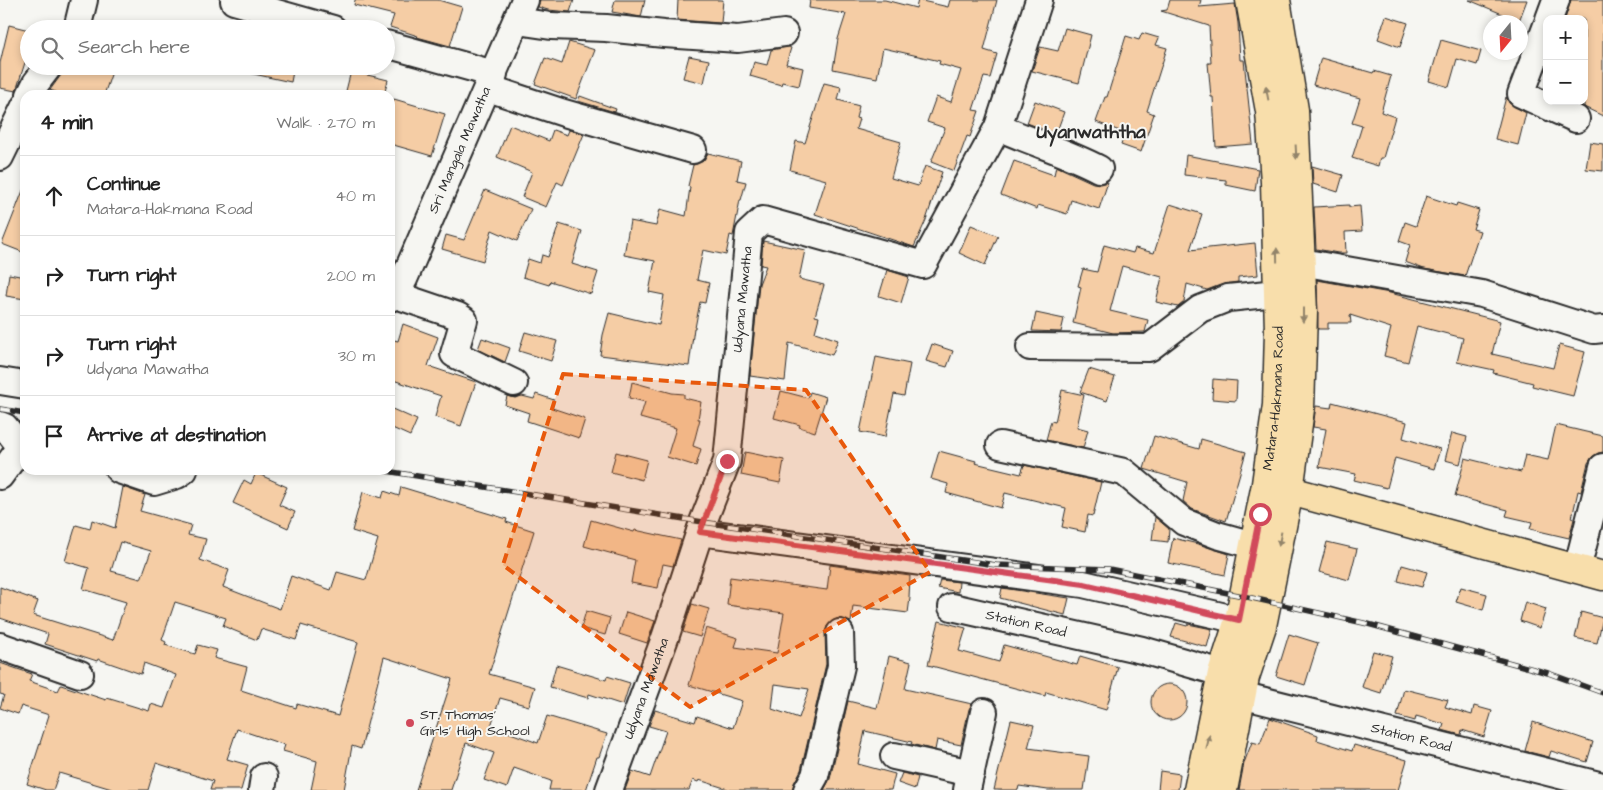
<!DOCTYPE html>
<meta charset="utf-8">
<style>
:root{--surface:#fff;--page:#f2f2f2;--text:#222;--muted:#767676;--line:#e0e0e0}
body{margin:0;font-family:"Architects Daughter",sans-serif;background:var(--page);color:var(--text)}
.controls{position:absolute;right:15px;top:15px;display:grid;overflow:hidden;border-radius:10px;box-shadow:0 2px 8px #0003}
.controls button{width:45px;height:45px;display:grid;place-items:center;padding:0;border:0;border-bottom:1px solid var(--line);background:var(--surface);color:var(--text);font:25px sans-serif}
.compass{position:absolute;left:1483px;top:15px;width:45px;height:45px;border-radius:50%;background:var(--surface);box-shadow:0 2px 8px #0003;rotate:198deg}
.stop{position:absolute;width:15px;height:15px;margin:-11px;border:4px solid #d1495b;border-radius:50%;background:#fff}
.stop.end{background:#d1495b;border-color:#fff;box-shadow:0 1px 5px #0008}
.list{margin:0;padding:0;list-style:none}
h2{display:flex;justify-content:space-between;align-items:center;height:65px;margin:0;padding:0 20px;font-size:21px}
h2 small{font-size:16px;font-weight:400;color:var(--muted)}
.list li{display:grid;grid-template-columns:32px 1fr auto;gap:15px;align-items:center;box-sizing:border-box;height:80px;padding:0 20px;border-top:1px solid var(--line)}
.list b{display:block;font-size:19px;white-space:nowrap}
.list p{margin:0;font-size:16px;white-space:nowrap;color:var(--muted)}
.list em{font-size:16px;font-style:normal;color:var(--muted)}
.icon{flex:none;width:28px;height:28px;fill:none;stroke:currentColor;stroke-width:2;stroke-linecap:round;stroke-linejoin:round}
.map{position:relative;flex:none;width:1603px;height:790px;overflow:hidden}
.search{position:absolute;background:var(--surface);box-shadow:0 2px 8px #0003;left:20px;top:20px;width:375px;height:55px;display:flex;align-items:center;gap:12px;box-sizing:border-box;padding:0 18px;border-radius:28px;color:var(--muted);font-size:19px}
.panel{position:absolute;background:var(--surface);box-shadow:0 2px 8px #0003;left:20px;top:90px;width:375px;height:385px;border-radius:15px}
.map>svg:first-child{display:block}
.building{fill:#f5cda5;stroke:#2b2b2b;fill-rule:evenodd}
.lines{fill:none;stroke-linecap:round;stroke-linejoin:round}
.minor-casing{stroke:#2b2b2b;stroke-width:30}
.major-casing{stroke:#2b2b2b;stroke-width:31}
.minor{stroke:#f6f6f2;stroke-width:26}
.major{stroke:#f8deab;stroke-width:28}
.rail-casing{stroke:#2b2b2b;stroke-width:5.5}
.rail{stroke:#f6f6f2;stroke-width:4;stroke-dasharray:11;stroke-linecap:butt}
.oneway{fill:#92846b}
.route{stroke:#d1495b;stroke-width:6}
.marked{fill:#e8590c;fill-opacity:0.2;stroke:#e8590c;stroke-width:4;stroke-dasharray:10 6;stroke-linejoin:round}
.poi-dot{fill:#d1495b;stroke:#f6f6f2;stroke-width:2}
.labels{text-anchor:middle;dominant-baseline:central;stroke-width:4;stroke-linejoin:round;paint-order:stroke}
.street-label{font-size:14px;fill:#2b2b2b;stroke:#f6f6f2}
.poi-label{font-size:14px;fill:#2b2b2b;stroke:#f6f6f2;text-anchor:start}
.district-label{font-size:19px;font-weight:bold;fill:#2b2b2b;stroke:#f6f6f2}
</style>
<div class="map">
<svg width="1603" height="790" viewBox="0 0 1603 790">
<rect width="100%" height="100%" fill="#f6f6f2"/>
<filter id="ink" filterUnits="userSpaceOnUse"><feTurbulence type="fractalNoise" baseFrequency=".02" numOctaves="2"/><feDisplacementMap in="SourceGraphic" scale="10" xChannelSelector="R" yChannelSelector="G"/><feConvolveMatrix kernelMatrix="1 2 1 2 8 2 1 2 1" color-interpolation-filters="sRGB"/></filter>
<g filter="url(#ink)">
<g class="building">
<polygon points="355,0 438,0 462,7 450,46 417,37 418,36 390,27 394,15 354,5"/>
<polygon points="540,0 574,0 570,12 548,10 538,7"/>
<polygon points="615,0 645,0 641,17 612,12"/>
<polygon points="678,0 723,0 721,23 677,20"/>
<polygon points="810,0 885,0 916,8 918,0 948,7 950,0 997,0 984,50 997,54 990,78 984,77 973,110 979,111 970,137 967,136 954,171 931,162 945,128 927,122 936,97 951,102 961,70 939,64 940,61 883,48 877,78 833,69 838,39 846,14 809,8"/>
<polygon points="1170,0 1201,0 1199,7 1235,4 1238,23 1240,60 1244,60 1253,144 1216,147 1213,97 1211,97 1208,63 1211,63 1209,26 1161,11 1167,10"/>
<polygon points="1469,0 1527,0 1519,21"/>
<polygon points="1571,0 1603,0 1603,116 1584,107 1584,19 1565,19"/>
<polygon points="1386,16 1408,23 1400,47 1378,39"/>
<polygon points="9,25 29,30 29,50 16,91 0,88 0,63"/>
<polygon points="1065,28 1091,35 1079,83 1032,71 1040,47 1058,51"/>
<polygon points="1142,33 1159,38 1156,45 1167,48 1147,111 1154,114 1141,152 1121,145 1125,133 1096,122 1105,97 1107,97 1126,36 1139,40"/>
<polygon points="1441,40 1481,51 1477,65 1457,59 1449,87 1429,81"/>
<polygon points="569,42 595,50 576,99 535,84 545,58 562,64"/>
<polygon points="789,47 791,48 786,64 803,68 799,86 782,82 781,85 750,76 754,62 767,65 771,50"/>
<polygon points="689,56 709,60 704,83 683,78"/>
<polygon points="1321,58 1373,73 1374,71 1391,76 1381,112 1395,117 1383,158 1380,158 1378,166 1352,158 1362,126 1352,123 1360,98 1313,85"/>
<polygon points="65,66 114,66 104,95 64,95 50,90 61,75"/>
<polygon points="250,66 294,66 291,82 249,73"/>
<polygon points="351,71 388,80 384,95 345,95"/>
<polygon points="824,83 841,87 838,100 859,106 856,118 859,119 856,129 901,142 891,178 918,186 925,166 942,172 926,220 914,247 815,214 826,180 790,170 796,141 805,143"/>
<polygon points="580,96 616,109 615,112 578,101"/>
<polygon points="1506,97 1509,103 1526,113 1518,145 1495,139"/>
<polygon points="394,99 445,114 432,156 390,144 390,111"/>
<polygon points="1035,101 1064,112 1056,134 1027,123"/>
<polygon points="510,125 549,141 553,130 567,135 569,130 584,134 563,185 557,182 546,207 522,197 532,172 497,157"/>
<polygon points="1590,142 1603,144 1603,171 1586,169"/>
<polygon points="708,153 741,161 737,180 746,182 741,200 740,200 733,236 730,235 726,255 703,250 697,280 709,283 705,303 700,302 695,328 694,328 689,366 600,355 603,335 609,313 659,325 664,295 649,292 655,261 624,255 630,221 656,226 660,209 686,216 690,187 688,186 693,165 697,164 703,161"/>
<polygon points="1186,155 1258,169 1255,191 1226,185 1226,180 1184,175"/>
<polygon points="1014,161 1054,175 1056,166 1093,183 1100,184 1108,182 1099,209 1071,200 1067,214 1038,205 1037,209 1001,195"/>
<polygon points="1312,166 1343,175 1338,192 1313,184"/>
<polygon points="24,188 25,189 25,253 2,244"/>
<polygon points="485,190 531,209 517,241 492,230 483,261 442,249 446,235 464,240"/>
<polygon points="1426,196 1456,206 1457,203 1479,210 1473,229 1480,231 1465,276 1424,269 1405,262 1410,245 1399,241 1405,222 1416,226"/>
<polygon points="1170,204 1202,214 1190,250 1255,243 1258,275 1238,277 1238,282 1223,284 1207,290 1187,284 1184,302 1178,307 1156,302 1162,277 1122,266 1110,311 1148,320 1145,332 1113,333 1073,323 1081,287 1078,286 1083,269 1097,272 1104,245 1133,253 1135,248 1154,253"/>
<polygon points="1349,205 1349,207 1360,206 1362,231 1345,232 1346,253 1338,253 1316,249 1314,207"/>
<polygon points="559,224 582,231 572,264 598,272 591,294 550,281 549,285 523,277 528,259 540,263 542,255 548,257"/>
<polygon points="971,225 998,236 985,265 959,253"/>
<polygon points="763,241 805,250 799,279 824,285 815,316 819,317 815,332 838,340 832,355 789,343 785,381 750,376 759,284 766,266 761,265"/>
<polygon points="887,270 909,277 901,303 879,296"/>
<polygon points="9,274 25,277 25,299 6,296"/>
<polygon points="1317,280 1390,293 1500,321 1492,354 1553,368 1559,345 1585,352 1573,396 1532,386 1533,383 1493,373 1494,370 1457,362 1463,338 1417,326 1408,362 1384,356 1391,328 1350,315 1351,323 1328,323 1328,329 1318,329"/>
<polygon points="1036,313 1064,319 1061,332 1032,331"/>
<polygon points="403,324 438,337 428,366 476,382 461,426 435,417 441,396 390,379 390,339 398,341"/>
<polygon points="525,332 557,341 551,361 519,351"/>
<polygon points="482,338 510,348 505,362 478,349"/>
<polygon points="932,344 953,351 947,367 926,361"/>
<polygon points="876,357 910,364 904,396 894,394 885,437 860,432"/>
<polygon points="1089,369 1115,377 1107,401 1080,392"/>
<polygon points="1213,379 1237,381 1236,401 1212,399"/>
<polygon points="632,382 672,393 684,394 684,398 701,402 698,419 700,419 693,446 701,449 696,466 667,457 676,428 640,418 645,402 629,398"/>
<polygon points="1062,390 1084,395 1077,427 1088,430 1083,448 1046,440 1051,421 1055,422"/>
<polygon points="781,391 808,398 810,392 826,397 815,432 799,427 800,425 774,418"/>
<polygon points="536,394 554,400 552,408 585,419 579,438 527,421 529,413 505,405 507,396 515,398 522,396 534,399"/>
<polygon points="1332,402 1407,422 1403,438 1440,449 1434,469 1395,458 1387,488 1354,480 1356,474 1319,467 1326,429 1313,427 1316,406 1331,408"/>
<polygon points="390,408 417,420 410,436 390,427"/>
<polygon points="1556,425 1603,436 1603,452 1598,453 1592,457 1588,463 1581,492 1578,491 1572,518 1574,519 1569,538 1530,529 1532,522 1506,516 1508,510 1455,496 1465,458 1521,472 1525,455 1548,460"/>
<polygon points="1452,433 1467,437 1460,464 1445,460"/>
<polygon points="1154,436 1199,449 1201,439 1246,452 1226,521 1192,509 1183,501 1187,482 1144,469"/>
<polygon points="939,451 976,461 975,463 1021,474 1024,465 1101,482 1093,516 1088,515 1085,532 1062,527 1066,508 1005,493 1001,508 946,493 948,484 931,479"/>
<polygon points="616,452 647,460 642,480 611,472"/>
<polygon points="745,452 784,460 780,483 741,475"/>
<polygon points="256,473 287,487 279,505 295,512 288,528 233,503 244,480 251,484"/>
<path d="M123 487 145 495 140 511 191 525 188 535 206 539 200 560 229 570 223 587 280 609 291 576 331 590 337 572 366 580 378 539 352 531 363 492 382 498 384 491 399 496 401 487 507 519 506 522 534 531 489 674 535 687 529 706 500 698 491 726 538 743 547 716 607 734 599 757H597L586 790H549L551 781 514 768 507 788 484 780 494 753 466 743 451 790H416L452 679 384 657 361 749 352 746 344 790H311L317 761 283 751 285 745 237 729 227 759 248 765 241 790H210L213 781 156 763 148 790H115L59 773 53 790H46L27 784 49 715 21 706 18 714 0 708 4 695 0 694V663L32 674 29 681 58 691 61 685 106 700 107 698 149 711 151 704 164 708 176 675 144 663 141 674 98 659 97 661 45 644 48 634 0 618V587L38 601 33 615 113 640 126 602 83 589 89 568 65 561 76 525 90 529 92 520 115 528ZM120 542 151 551 141 579 111 571ZM175 602 226 618 223 626 257 640 261 629 296 640 301 625 358 642 338 716 297 704 296 708 241 690 247 667 214 658 217 650 198 645 195 654 165 645 166 642 162 640Z"/>
<polygon points="1155,517 1169,529 1168,542 1152,540"/>
<polygon points="591,520 634,532 635,530 681,540 673,566 663,564 658,588 631,583 635,560 584,546"/>
<polygon points="1173,538 1198,544 1229,554 1225,575 1168,563"/>
<polygon points="1327,542 1357,549 1349,580 1319,572"/>
<path d="M830 565 910 576 909 597 910 598 908 613 853 606 851 622 839 618 832 621 827 626 825 633 826 664 801 770 794 783 792 790H731L699 780 698 782 693 780 689 790H625L632 771 650 777 666 731 649 726 655 710 695 722 697 716 733 728 742 701 689 685 706 628 738 638 735 647 777 653 784 613 727 605 730 577 827 590ZM775 684 809 689 799 718 772 709Z"/>
<polygon points="1402,565 1427,572 1422,587 1398,581"/>
<polygon points="940,580 959,582 958,592 938,588"/>
<polygon points="1461,587 1487,594 1483,610 1456,602"/>
<polygon points="1002,588 1069,598 1065,615 1000,598"/>
<polygon points="1525,602 1546,609 1540,628 1520,621"/>
<polygon points="692,604 709,609 700,637 683,632"/>
<polygon points="586,611 610,618 605,635 581,628"/>
<polygon points="626,612 655,621 647,643 619,634"/>
<polygon points="1581,612 1603,618 1597,643 1575,638"/>
<polygon points="939,621 966,628 959,651 999,662 1004,645 1077,665 1080,656 1118,667 1106,710 1046,692 1045,696 928,665"/>
<polygon points="1176,623 1187,626 1188,624 1212,629 1207,647 1171,637"/>
<polygon points="1289,634 1318,643 1305,685 1276,676"/>
<polygon points="1373,651 1392,656 1381,693 1362,687"/>
<polygon points="889,656 911,662 905,689 972,704 969,709 961,745 937,740 935,750 911,744 912,742 865,731 858,764 895,774 891,790 824,790 830,779 848,701 877,708"/>
<polygon points="556,665 606,680 607,676 630,683 623,705 589,694 588,698 550,687"/>
<circle cx="1169" cy="702" r="18"/>
<polygon points="1404,689 1448,700 1445,707 1472,715 1474,706 1492,711 1484,737 1462,730 1461,735 1442,730 1444,724 1416,716 1415,721 1397,716"/>
<polygon points="1270,718 1318,735 1317,740 1352,751 1354,745 1407,760 1398,790 1239,790 1244,763 1252,742 1260,744"/>
<polygon points="1011,720 1034,725 1028,748 1089,756 1084,790 1048,790 1019,786 1018,790 994,790"/>
<polygon points="1533,722 1593,742 1587,762 1551,751 1549,757 1525,751"/>
<polygon points="1160,771 1180,774 1178,790 1158,790"/>
<polygon points="902,773 918,777 915,789 898,783"/>
</g>
<g class="lines">
<g class="minor-casing">
<g id="minor">
<polyline points="234,1 333,29"/>
<polyline points="1549,19 1556,0"/>
<polyline points="517,21 551,26 606,28 664,34 738,39 784,33"/>
<polyline points="1547,25 1521,94 1576,119"/>
<polyline points="77,29 84,0"/>
<polyline points="386,44 494,74"/>
<polyline points="488,88 564,113 693,150"/>
<polyline points="30,95 36,83 49,66"/>
<path d="M998 127C1031 142 1067 152 1099 169"/>
<polyline points="0,157 25,106"/>
<polyline points="1301,262 1482,294 1594,330 1603,329"/>
<polyline points="390,293 458,316 464,320 454,354 514,383"/>
<path id="s1" d="M390 298 395 296 404 279 525 0"/>
<polyline points="1030,347 1149,348 1200,309 1228,298 1278,293"/>
<polyline points="0,381 25,385"/>
<polyline points="0,425 5,427 21,447"/>
<polyline points="1000,445 1124,472 1184,522 1217,535 1253,545"/>
<polyline points="119,470 154,482 177,475 184,470"/>
<polyline points="0,476 21,447 25,447"/>
<polyline points="700,532 1083,584 1239,620"/>
<polyline points="1577,569 1603,467"/>
<path id="s2" d="M952 607 1142 650 1222 673 1244 677"/>
<polyline points="0,646 80,674"/>
<path id="s3" d="M1221 690 1603 786"/>
<polyline points="894,756 971,773"/>
<polyline points="262,790 264,777"/>
<path id="s4" d="M609 790 665 638 703 522 727 461 749 233 763 220 923 265 998 127 1039 0"/>
<polyline points="807,790 815,776 841,666 840,633"/>
<polyline points="967,790 984,712"/>
</g>
</g>
<g class="major-casing">
<g id="major">
<polyline points="1272,486 1603,576"/>
<path id="s5" d="M1198 790 1222 673 1239 620 1266 484 1277 405 1279 331 1275 182 1270 111 1250 0"/>
<polyline points="1223,790 1245,677 1262,626 1277,552 1289,491 1300,409 1303,312 1294,110 1276,0"/>
</g>
</g>
<use href="#minor" class="minor"/>
<use href="#major" class="major"/>
<g class="rail-casing">
<g id="rail">
<polyline points="0,409 25,413"/>
<polyline points="380,470 703,522 996,565 1109,569 1243,596 1368,624 1548,673 1603,693"/>
</g>
</g>
<use href="#rail" class="rail"/>
</g>
<defs><path id="oneway-solid" d="M-6-.8H1V-3.2L6.5 0L1 3.2V.8H-6Z" transform="scale(1.25)"/></defs>
<g class="oneway">
<use href="#oneway-solid" transform="translate(1267 93) rotate(-101)"/>
<use href="#oneway-solid" transform="translate(1296 152) rotate(87)"/>
<use href="#oneway-solid" transform="translate(1277 255) rotate(-91)"/>
<use href="#oneway-solid" transform="translate(1303 315) rotate(90)"/>
<use href="#oneway-solid" transform="translate(1280 539) rotate(101)"/>
<use href="#oneway-solid" transform="translate(1208 742) rotate(-78)"/>
</g>
</g>
<g class="lines" filter="url(#ink)">
<polyline class="route" points="727,461 700,532 1084,584 1239,620 1260,514"/>
</g>
<path class="marked" d="M563 374 806 390 930 572 690 707 503 565Z"/>
<circle class="poi-dot" cx="410" cy="723" r="5"/>
<g class="labels">
<g class="street-label">
<text stroke="none"><textPath href="#s1" startOffset="165">Sri Mangala Mawatha</textPath></text>
<text stroke="none"><textPath href="#s4" startOffset="512">Udyana Mawatha</textPath></text>
<text stroke="none"><textPath href="#s5" startOffset="400">Matara-Hakmana Road</textPath></text>
<text stroke="none"><textPath href="#s2" startOffset="76">Station Road</textPath></text>
<text stroke="none"><textPath href="#s4" startOffset="108">Udyana Mawatha</textPath></text>
<text stroke="none"><textPath href="#s3" startOffset="196">Station Road</textPath></text>
</g>
<g class="poi-label">
<text x="420" y="715">ST. Thomas'<tspan x="420" dy="16">Girls' High School</tspan></text>
</g>
<g class="district-label">
<text x="1091" y="132">Uyanwaththa</text>
</g>
</g>
</svg>
<div class="controls">
<button>+</button>
<button>−</button>
</div>
<svg class="compass" viewBox="-18 -18 36 36"><path d="M0-13l5 13h-10z" fill="#e53935"/><path d="M0 13l5-13h-10z" fill="#767676"/></svg>
<div class="stop" style="left:1260px;top:514px"></div>
<div class="stop end" style="left:727px;top:461px"></div>
<div class="search"><svg class="icon" aria-label="search" viewBox="0 0 24 24"><circle cx="10" cy="10" r="6"/><path d="M15 15l6 6"/></svg>Search here</div>
<section class="panel">
<h2>4 min<small>Walk · 270 m</small></h2>
<ul class="list">
<li><svg class="icon" aria-label="ahead" viewBox="0 0 24 24"><path d="M12 20V5M6 11l6-6 6 6"/></svg><div><b>Continue</b><p>Matara-Hakmana Road</p></div><em>40 m</em></li>
<li><svg class="icon" aria-label="right" viewBox="0 0 24 24"><path d="M7 20v-9h11M14 6l5 5-5 5"/></svg><div><b>Turn right</b></div><em>200 m</em></li>
<li><svg class="icon" aria-label="right" viewBox="0 0 24 24"><path d="M7 20v-9h11M14 6l5 5-5 5"/></svg><div><b>Turn right</b><p>Udyana Mawatha</p></div><em>30 m</em></li>
<li><svg class="icon" aria-label="arrive" viewBox="0 0 24 24"><path d="M6 21V4h12l-3 4 3 4H6"/></svg><div><b>Arrive at destination</b></div></li>
</ul>
</section>
</div>
